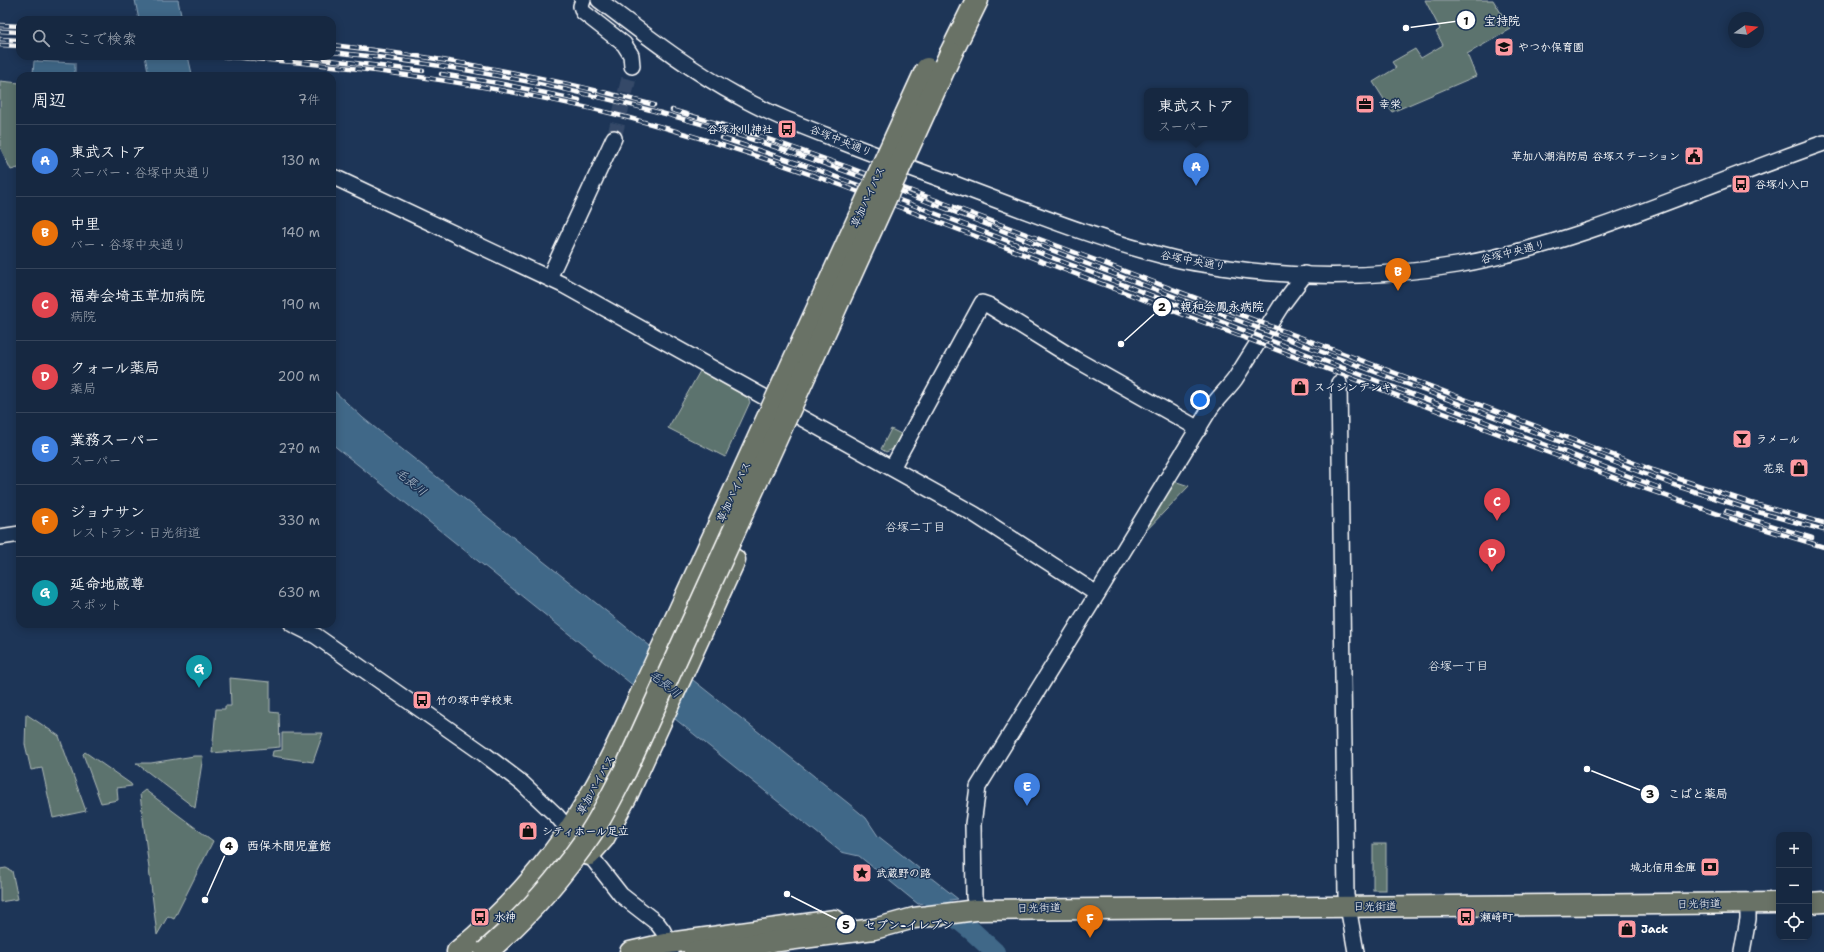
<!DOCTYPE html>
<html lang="ja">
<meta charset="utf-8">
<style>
:root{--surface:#162841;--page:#23344c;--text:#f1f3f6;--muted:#9ea6b1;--line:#35445a;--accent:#ff9aa2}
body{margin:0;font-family:"Shantell Sans","Klee One",sans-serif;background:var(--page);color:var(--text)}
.controls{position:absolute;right:12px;bottom:12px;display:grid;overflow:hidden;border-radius:8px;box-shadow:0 2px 10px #0003}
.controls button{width:36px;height:36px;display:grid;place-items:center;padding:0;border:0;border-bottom:1px solid var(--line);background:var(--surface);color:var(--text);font:20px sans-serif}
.compass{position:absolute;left:1728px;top:12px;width:36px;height:36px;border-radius:50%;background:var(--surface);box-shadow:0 2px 10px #0003;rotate:76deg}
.you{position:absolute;left:1200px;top:400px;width:14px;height:14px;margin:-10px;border:3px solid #fff;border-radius:50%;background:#1a73e8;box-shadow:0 0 0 6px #1a73e833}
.badge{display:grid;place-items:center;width:26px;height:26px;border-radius:50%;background:var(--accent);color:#fff;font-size:13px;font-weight:700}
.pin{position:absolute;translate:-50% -33px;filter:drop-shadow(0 1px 2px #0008)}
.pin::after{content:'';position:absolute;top:21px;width:14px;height:12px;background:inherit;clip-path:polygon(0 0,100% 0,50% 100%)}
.popup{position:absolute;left:1144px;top:88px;width:104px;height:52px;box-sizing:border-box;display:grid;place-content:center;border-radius:8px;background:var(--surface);filter:drop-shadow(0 1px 3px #0005);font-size:13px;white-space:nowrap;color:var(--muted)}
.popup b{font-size:15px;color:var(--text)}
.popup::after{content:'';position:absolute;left:50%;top:100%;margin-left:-8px;border:8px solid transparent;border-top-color:var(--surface)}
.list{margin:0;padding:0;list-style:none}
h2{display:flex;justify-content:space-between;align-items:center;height:52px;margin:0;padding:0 16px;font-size:17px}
h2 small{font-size:13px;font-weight:400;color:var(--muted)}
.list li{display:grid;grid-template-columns:26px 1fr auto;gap:12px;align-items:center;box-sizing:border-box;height:72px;padding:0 16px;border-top:1px solid var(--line)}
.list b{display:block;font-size:15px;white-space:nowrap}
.list p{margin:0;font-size:13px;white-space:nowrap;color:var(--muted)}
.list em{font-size:13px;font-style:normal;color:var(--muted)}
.icon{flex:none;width:22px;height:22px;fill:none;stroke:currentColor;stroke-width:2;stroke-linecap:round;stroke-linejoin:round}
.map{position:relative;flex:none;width:1824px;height:952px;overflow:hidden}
.search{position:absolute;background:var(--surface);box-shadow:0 2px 10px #0003;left:16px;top:16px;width:320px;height:44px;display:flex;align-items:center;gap:10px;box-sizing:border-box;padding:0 14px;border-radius:12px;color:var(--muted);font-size:15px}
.panel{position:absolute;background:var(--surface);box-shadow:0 2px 10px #0003;left:16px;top:72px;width:320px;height:556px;border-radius:12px}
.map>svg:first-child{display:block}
.green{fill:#5c736e;stroke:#aeb9b6}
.water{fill:#406788;stroke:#8ca4b8}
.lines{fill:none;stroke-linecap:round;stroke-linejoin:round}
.river{stroke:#406788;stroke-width:20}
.minor-tunnel{stroke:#344968;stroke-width:15;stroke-dasharray:15 8;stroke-linecap:butt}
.minor-casing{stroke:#fff;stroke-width:18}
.major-casing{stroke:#fff;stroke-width:23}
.highway-casing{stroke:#fff;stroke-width:25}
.minor{stroke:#1d3557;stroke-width:15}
.major{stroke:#697266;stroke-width:20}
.highway{stroke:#697266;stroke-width:22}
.rail-casing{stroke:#fff;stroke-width:4.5}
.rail{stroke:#1d3557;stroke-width:3;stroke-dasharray:9;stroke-linecap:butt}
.highway-bridge-casing{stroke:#fff;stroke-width:25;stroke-linecap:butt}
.highway-bridge{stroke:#697266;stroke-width:22}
.labels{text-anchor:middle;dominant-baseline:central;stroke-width:3;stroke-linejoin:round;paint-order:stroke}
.poi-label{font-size:11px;font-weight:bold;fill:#fff;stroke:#1d3557;text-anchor:start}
.street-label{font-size:11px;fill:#fff;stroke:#1d3557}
.water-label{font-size:12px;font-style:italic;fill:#b3c2cf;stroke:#1d3557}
.neighbourhood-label{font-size:12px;fill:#fff;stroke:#1d3557}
.leader{fill:none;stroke:#fff;stroke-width:1.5}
.callout-dot{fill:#fff;stroke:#1d3557;stroke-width:1.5}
.mark-label{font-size:12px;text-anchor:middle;font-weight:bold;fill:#111}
.callout-label{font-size:12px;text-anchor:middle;font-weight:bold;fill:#fff;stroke:#1d3557;stroke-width:3;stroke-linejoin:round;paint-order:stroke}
</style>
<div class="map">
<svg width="1824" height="952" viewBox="0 0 1824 952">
<rect width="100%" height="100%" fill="#1d3557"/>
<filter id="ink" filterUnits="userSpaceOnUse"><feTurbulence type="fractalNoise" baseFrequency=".025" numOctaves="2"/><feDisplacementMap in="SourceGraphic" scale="8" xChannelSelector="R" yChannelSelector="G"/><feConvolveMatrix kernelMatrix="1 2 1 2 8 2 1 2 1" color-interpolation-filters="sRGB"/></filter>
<g filter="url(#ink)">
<g class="green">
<polygon points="1425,0 1493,0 1511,29 1467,54 1476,76 1392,112 1373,82 1396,68 1392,62 1415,49 1421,58 1443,45 1436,32 1440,29"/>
<polygon points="0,81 20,83 20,171 18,168 11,170 0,147"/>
<polygon points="700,371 748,398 750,402 725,457 668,428"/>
<polygon points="891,429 901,434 893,449 886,452 881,449"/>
<polygon points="1174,481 1189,486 1142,535 1140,534"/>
<polygon points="230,678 270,682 270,712 279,713 280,747 212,753 216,709 225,709 225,706 231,706"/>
<polygon points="26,714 59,736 86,811 53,818 42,768 31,770 25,744"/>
<polygon points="282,733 323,733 313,762 272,756 273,751 282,750"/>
<polygon points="85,752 131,784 132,786 117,788 118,800 101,803 83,754"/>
<polygon points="194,756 203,756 195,808 136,763 151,763"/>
<polygon points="145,790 213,841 174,919 168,916 157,935 140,794"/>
<rect x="1373" y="844" width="13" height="46"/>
<polygon points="6,868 12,871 18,899 0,902 0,869"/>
</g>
<g class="water">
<polygon points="135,0 178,0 182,20 139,20"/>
<polygon points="145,56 188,56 192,74 190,76 149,76"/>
<polygon points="34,61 75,63 75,76 33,74"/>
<polygon points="332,389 363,418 398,446 848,803 866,818 878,836 958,899 918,904 859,856 841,852 332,444"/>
</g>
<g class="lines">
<polyline class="river" points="915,884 971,930 995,952"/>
<polyline class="minor-tunnel" points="614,138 632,66"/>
<g class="minor-casing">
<g id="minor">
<polyline points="583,0 581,6 583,12 624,44 631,55 632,66"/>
<path d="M599 0C644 34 690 70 740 97 768 113 799 125 830 137 874 155 920 171 965 188 1034 214 1104 242 1176 259 1191 263 1206 264 1221 267 1299 279 1380 278 1457 265 1584 243 1702 185 1824 143"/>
<polyline points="336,178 563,285 974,514 1097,594"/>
<polyline points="549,278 614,138"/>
<polyline points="1339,383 1346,895 1356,952"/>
<polyline points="892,468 982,303 988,305 1075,359 1199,429"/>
<polyline points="0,537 20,534"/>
<polyline points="292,624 316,636 484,754 522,783 557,816 589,854 621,895 657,923 663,931 669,943 671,952"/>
<path d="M980 910 974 897 973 824 978 787 1091 604 1208 412C1216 399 1227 390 1235 379L1281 306 1305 274"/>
<polyline points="1742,952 1748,919 1748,903"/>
</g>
</g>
<g class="major-casing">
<g id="major">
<polyline points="1809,903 1824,902"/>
<polyline points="630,952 669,943 835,920"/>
<polyline points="694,952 874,929 914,918 976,910 1779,903"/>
</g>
</g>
<g class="highway-casing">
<g id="highway">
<polyline points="951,53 977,0"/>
<polyline points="589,854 603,838 626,796 734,560"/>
<path d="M458 952C508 911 553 861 586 804 612 761 632 714 653 669 677 616 701 564 725 512"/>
</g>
</g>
<use href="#minor" class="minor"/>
<use href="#major" class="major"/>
<use href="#highway" class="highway"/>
<g class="rail-casing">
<g id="rail">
<polyline points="0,25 20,26"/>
<polyline points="0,31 20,32"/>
<polyline points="0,39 20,40"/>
<polyline points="0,45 20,46"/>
<path d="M332 45C441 57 549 77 654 105"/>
<path d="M332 52C479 67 623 98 763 143 874 179 982 223 1090 265 1286 338 1481 412 1677 486L1758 512 1824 530"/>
<path d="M212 56C347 64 481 82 614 114 692 134 768 159 843 186L1626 482 1744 523 1824 547"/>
<polyline points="296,56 423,71"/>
<polyline points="441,74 498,83 579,100"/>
<polyline points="672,110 757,135 848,167 1653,470 1751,503 1824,523"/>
<polyline points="722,138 812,168 905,202 1660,488"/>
<polyline points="1726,511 1812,538"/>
</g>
</g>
<use href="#rail" class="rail"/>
<g class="highway-bridge-casing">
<g id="highway-bridge">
<polyline points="725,512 927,69"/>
<path d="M486 952C526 917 561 877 591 833 604 813 614 791 625 771L951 53"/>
</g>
</g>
<use href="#highway-bridge" class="highway-bridge"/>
</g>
</g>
<defs>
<g id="school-square" transform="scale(1)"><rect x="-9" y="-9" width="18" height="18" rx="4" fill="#ff9aa2" stroke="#1d3557"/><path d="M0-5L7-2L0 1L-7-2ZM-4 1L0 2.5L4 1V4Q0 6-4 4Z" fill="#111"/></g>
<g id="office-square" transform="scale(1)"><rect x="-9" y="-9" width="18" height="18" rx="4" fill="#ff9aa2" stroke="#1d3557"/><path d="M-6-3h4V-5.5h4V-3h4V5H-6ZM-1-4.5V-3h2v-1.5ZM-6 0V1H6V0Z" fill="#111"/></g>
<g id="bus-square" transform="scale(1)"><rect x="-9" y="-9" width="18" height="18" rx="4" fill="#ff9aa2" stroke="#1d3557"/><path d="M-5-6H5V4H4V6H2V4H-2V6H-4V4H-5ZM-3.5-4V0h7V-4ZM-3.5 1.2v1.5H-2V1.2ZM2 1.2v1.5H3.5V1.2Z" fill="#111"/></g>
<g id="civic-square" transform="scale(1)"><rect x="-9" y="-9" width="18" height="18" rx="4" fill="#ff9aa2" stroke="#1d3557"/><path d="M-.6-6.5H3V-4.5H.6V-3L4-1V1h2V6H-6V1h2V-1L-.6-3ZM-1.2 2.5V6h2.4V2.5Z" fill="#111"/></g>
<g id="shop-square" transform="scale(1)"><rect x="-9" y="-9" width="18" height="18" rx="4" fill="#ff9aa2" stroke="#1d3557"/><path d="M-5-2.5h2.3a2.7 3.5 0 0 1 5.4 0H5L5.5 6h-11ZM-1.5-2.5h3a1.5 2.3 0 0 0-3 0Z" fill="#111"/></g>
<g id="bar-square" transform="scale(1)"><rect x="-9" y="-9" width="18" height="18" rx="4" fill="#ff9aa2" stroke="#1d3557"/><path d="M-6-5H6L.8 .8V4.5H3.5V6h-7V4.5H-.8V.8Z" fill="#111"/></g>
<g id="bank-square" transform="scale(1)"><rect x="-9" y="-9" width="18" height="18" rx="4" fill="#ff9aa2" stroke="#1d3557"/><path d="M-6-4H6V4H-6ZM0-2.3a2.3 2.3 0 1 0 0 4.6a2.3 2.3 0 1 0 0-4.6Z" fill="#111"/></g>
<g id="sight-square" transform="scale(1)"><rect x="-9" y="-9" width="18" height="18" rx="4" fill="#ff9aa2" stroke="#1d3557"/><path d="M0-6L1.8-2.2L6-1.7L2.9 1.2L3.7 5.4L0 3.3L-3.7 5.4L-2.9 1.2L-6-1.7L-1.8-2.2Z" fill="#111"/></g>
</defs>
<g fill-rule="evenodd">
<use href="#school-square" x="1504" y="47"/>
<use href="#office-square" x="1365" y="104"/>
<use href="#bus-square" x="787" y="129"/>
<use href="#civic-square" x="1694" y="156"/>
<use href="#bus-square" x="1741" y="184"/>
<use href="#shop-square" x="1300" y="387"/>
<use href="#bar-square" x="1742" y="439"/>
<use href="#shop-square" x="1799" y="468"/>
<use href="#bus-square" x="422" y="700"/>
<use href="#shop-square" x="528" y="831"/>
<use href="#bank-square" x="1710" y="867"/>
<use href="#sight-square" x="862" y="873"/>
<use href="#bus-square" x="480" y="917"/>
<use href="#bus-square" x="1466" y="917"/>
<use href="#shop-square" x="1627" y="929"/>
</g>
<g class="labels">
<g class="poi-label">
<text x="1518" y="47">やつか保育園</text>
<text x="1379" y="104">幸栄</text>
<text x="773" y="129" text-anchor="end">谷塚氷川神社</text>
<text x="1680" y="156" text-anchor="end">草加八潮消防局 谷塚ステーション</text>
<text x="1755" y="184">谷塚小入口</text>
<text x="1314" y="387">スイジンデンキ</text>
<text x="1756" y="439">ラメール</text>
<text x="1785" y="468" text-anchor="end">花泉</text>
<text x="436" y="700">竹の塚中学校東</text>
<text x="542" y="831">シティホール足立</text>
<text x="1696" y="867" text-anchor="end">城北信用金庫</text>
<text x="876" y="873">武蔵野の路</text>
<text x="494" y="917">水神</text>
<text x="1480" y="917">瀬崎町</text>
<text x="1641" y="929">Jack</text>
</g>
<g class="street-label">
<text transform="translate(841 141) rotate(22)">谷塚中央通り</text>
<text transform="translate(868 197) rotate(-65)">草加バイパス</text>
<text transform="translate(1513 252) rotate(-14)">谷塚中央通り</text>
<text transform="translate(1193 261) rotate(11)">谷塚中央通り</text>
<text transform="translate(734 492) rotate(-65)">草加バイパス</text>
<text transform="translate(596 785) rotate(-61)">草加バイパス</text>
<text transform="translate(1699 904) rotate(-1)">日光街道</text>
<text x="1375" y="906">日光街道</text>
<text transform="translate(1039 908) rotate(-1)">日光街道</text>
</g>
<g class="water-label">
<text transform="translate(411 482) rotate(39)">毛長川</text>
<text transform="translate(665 684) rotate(39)">毛長川</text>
</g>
<g class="neighbourhood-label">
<text x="915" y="527">谷塚二丁目</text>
<text x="1458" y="666">谷塚一丁目</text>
</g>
</g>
<path class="leader" d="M1406 28L1466 20M1121 344L1162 307M1587 769L1650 794M205 900L229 846M787 894L846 924"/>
<g class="callout-dot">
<circle cx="1406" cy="28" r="4"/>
<circle cx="1121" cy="344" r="4"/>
<circle cx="1587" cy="769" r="4"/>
<circle cx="205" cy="900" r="4"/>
<circle cx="787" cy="894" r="4"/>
<circle cx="1466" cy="20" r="10"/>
<circle cx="1162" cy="307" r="10"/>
<circle cx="1650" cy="794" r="10"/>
<circle cx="229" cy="846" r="10"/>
<circle cx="846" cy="924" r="10"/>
</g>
<g class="mark-label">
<text x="1466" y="25">1</text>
<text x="1162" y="311">2</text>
<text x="1650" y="798">3</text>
<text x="229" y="850">4</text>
<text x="846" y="929">5</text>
</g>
<g class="callout-label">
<text x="1502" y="25">宝持院</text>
<text x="1222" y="311">親和会鳳永病院</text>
<text x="1698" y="798">こばと薬局</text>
<text x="289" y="850">西保木間児童館</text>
<text x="909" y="929">セブン-イレブン</text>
</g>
</svg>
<div class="controls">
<button>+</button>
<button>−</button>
<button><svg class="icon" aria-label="locate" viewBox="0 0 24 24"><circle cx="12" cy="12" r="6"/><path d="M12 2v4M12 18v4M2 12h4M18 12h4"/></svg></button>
</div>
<svg class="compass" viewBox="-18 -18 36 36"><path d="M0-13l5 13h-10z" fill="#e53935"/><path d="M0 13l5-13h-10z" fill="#9ea6b1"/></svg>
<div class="you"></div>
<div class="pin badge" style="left:1196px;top:186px;background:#3f7fe0">A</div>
<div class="popup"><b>東武ストア</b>スーパー</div>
<div class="pin badge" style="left:1398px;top:291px;background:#e8710a">B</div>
<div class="pin badge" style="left:1497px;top:521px;background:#e0444e">C</div>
<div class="pin badge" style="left:1492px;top:572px;background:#e0444e">D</div>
<div class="pin badge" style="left:1027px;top:806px;background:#3f7fe0">E</div>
<div class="pin badge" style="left:1090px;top:938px;background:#e8710a">F</div>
<div class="pin badge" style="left:199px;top:688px;background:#0f9aa8">G</div>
<div class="search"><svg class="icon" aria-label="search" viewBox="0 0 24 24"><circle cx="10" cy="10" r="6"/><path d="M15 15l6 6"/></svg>ここで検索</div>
<section class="panel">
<h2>周辺<small>7件</small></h2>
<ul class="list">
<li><span class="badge" style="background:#3f7fe0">A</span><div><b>東武ストア</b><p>スーパー · 谷塚中央通り</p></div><em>130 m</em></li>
<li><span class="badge" style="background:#e8710a">B</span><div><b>中里</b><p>バー · 谷塚中央通り</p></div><em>140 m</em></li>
<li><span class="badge" style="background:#e0444e">C</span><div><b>福寿会埼玉草加病院</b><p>病院</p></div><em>190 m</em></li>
<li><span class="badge" style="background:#e0444e">D</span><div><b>クォール薬局</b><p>薬局</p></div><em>200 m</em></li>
<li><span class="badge" style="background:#3f7fe0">E</span><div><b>業務スーパー</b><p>スーパー</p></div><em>270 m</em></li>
<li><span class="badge" style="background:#e8710a">F</span><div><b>ジョナサン</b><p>レストラン · 日光街道</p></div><em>330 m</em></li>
<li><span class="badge" style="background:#0f9aa8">G</span><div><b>延命地蔵尊</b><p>スポット</p></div><em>630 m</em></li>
</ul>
</section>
</div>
